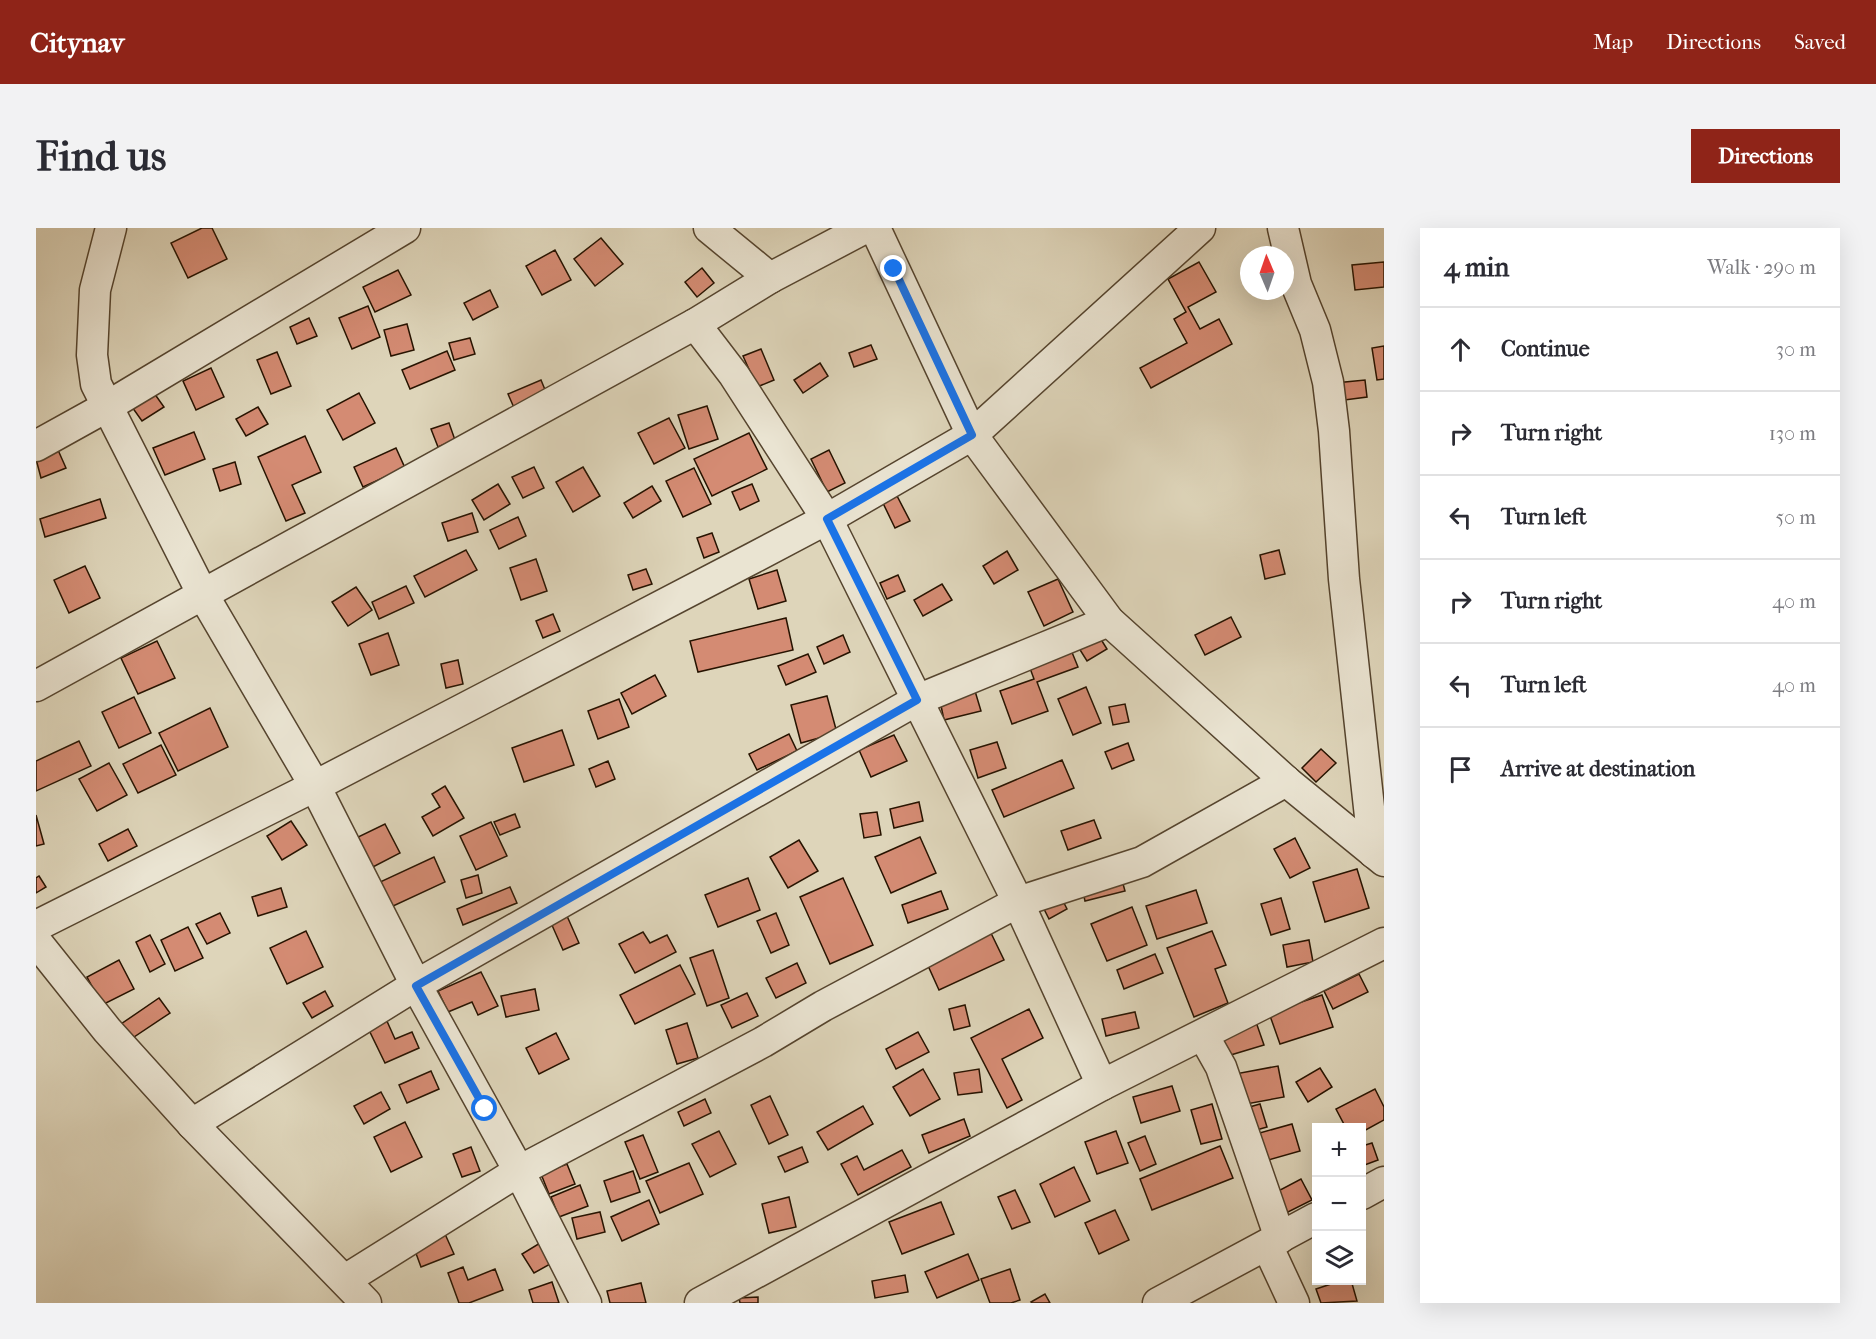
<!DOCTYPE html>
<meta charset="utf-8">
<style>
:root{--surface:#fff;--page:#f2f2f3;--text:#2b2b33;--muted:#7c7c81;--line:#e1e1e2;--accent:#8f2418}
body{margin:0;font-family:"IM FELL French Canon",serif;background:var(--page);color:var(--text)}
.controls{position:absolute;right:18px;bottom:18px;display:grid;overflow:hidden;border-radius:0px;box-shadow:0 6px 24px #0002}
.controls button{width:54px;height:54px;display:grid;place-items:center;padding:0;border:0;border-bottom:2px solid var(--line);background:var(--surface);color:var(--text);font:30px sans-serif}
.compass{position:absolute;left:1204px;top:18px;width:54px;height:54px;border-radius:50%;background:var(--surface);box-shadow:0 6px 24px #0002;rotate:358deg}
.stop{position:absolute;width:18px;height:18px;margin:-14px;border:4px solid #1a73e8;border-radius:50%;background:#fff}
.stop.end{background:#1a73e8;border-color:#fff;box-shadow:0 2px 6px #0008}
.list{margin:0;padding:0;list-style:none}
h2{display:flex;justify-content:space-between;align-items:center;height:78px;margin:0;padding:0 24px;font-size:26px}
h2 small{font-size:20px;font-weight:400;color:var(--muted)}
.list li{display:grid;grid-template-columns:39px 1fr auto;gap:18px;align-items:center;box-sizing:border-box;height:84px;padding:0 24px;border-top:2px solid var(--line)}
.list b{display:block;font-size:22px;white-space:nowrap}
.list em{font-size:20px;font-style:normal;color:var(--muted)}
.icon{flex:none;width:33px;height:33px;fill:none;stroke:currentColor;stroke-width:2;stroke-linecap:round;stroke-linejoin:round}
.map{position:relative;flex:none;width:1348px;height:1075px;overflow:hidden;border-radius:0px}
header{display:flex;align-items:center;gap:36px;box-sizing:border-box;height:84px;padding:0 30px;background:var(--accent);color:#fff}
header strong{font-size:28px}
nav{display:flex;gap:33px;margin-inline-start:auto;font-size:21px}
.intro{display:flex;align-items:center;justify-content:space-between;box-sizing:border-box;height:144px;padding:0 36px}
h1{margin:0;font-size:42px}
.button{padding:15px 27px;border-radius:0px;background:var(--accent);color:#fff;font-size:21px;font-weight:700}
main{display:flex;gap:36px;padding:0 36px}
aside{flex:1;background:var(--surface);border-radius:0px;box-shadow:0 6px 24px #0002}
.map>svg:first-child{display:block}
.building{fill:#d48b73;stroke:#271300;stroke-width:1.5}
.lines{fill:none;stroke-linecap:round;stroke-linejoin:round}
.minor-casing{stroke:#55442e;stroke-width:33}
.minor{stroke:#eae4d2;stroke-width:30}
.route{stroke:#1a73e8;stroke-width:8}
</style>
<header>
<strong>Citynav</strong>
<nav><a>Map</a><a>Directions</a><a>Saved</a></nav>
</header>
<div class="intro"><h1>Find us</h1><a class="button">Directions</a></div>
<main>
<div class="map">
<svg width="1348" height="1075" viewBox="0 0 1348 1075">
<rect width="100%" height="100%" fill="#ded5ba"/>
<filter id="stains"><feTurbulence type="fractalNoise" baseFrequency=".00333" numOctaves="4"/><feColorMatrix values="0 0 0 0 .2 0 0 0 0 .09 0 0 0 0 .02 0 0 0 .5 -.17"/></filter>
<radialGradient id="worn" r=".72"><stop offset=".6" stop-color="#630" stop-opacity="0"/><stop offset="1" stop-color="#630" stop-opacity=".3"/></radialGradient>
<g class="building">
<polygon points="166,0 176,0 191,31 152,50 135,15"/>
<polygon points="565,10 587,36 559,58 538,31"/>
<polygon points="519,22 535,52 506,67 490,38"/>
<polygon points="1163,34 1180,64 1152,79 1164,101 1183,91 1196,116 1115,160 1104,140 1151,115 1138,91 1150,84 1132,51"/>
<polygon points="1348,34 1348,59 1319,62 1316,37"/>
<polygon points="666,40 678,55 661,69 649,54"/>
<polygon points="362,42 375,67 339,84 327,59"/>
<polygon points="454,62 462,79 437,92 428,75"/>
<polygon points="332,78 344,109 316,121 303,90"/>
<polygon points="273,90 281,108 261,116 254,99"/>
<polygon points="371,96 378,122 355,128 348,102"/>
<polygon points="434,110 439,126 418,132 413,115"/>
<polygon points="835,117 841,131 818,139 813,125"/>
<polygon points="1348,118 1348,151 1341,152 1336,120"/>
<polygon points="725,121 738,152 721,159 707,128"/>
<polygon points="411,123 419,142 374,161 366,142"/>
<polygon points="241,124 255,158 235,166 221,132"/>
<polygon points="784,135 792,148 767,165 758,152"/>
<polygon points="175,140 188,169 160,182 147,153"/>
<polygon points="505,152 512,169 479,182 472,166"/>
<polygon points="1329,152 1331,169 1301,173 1299,155"/>
<polygon points="118,165 128,179 106,193 96,179"/>
<polygon points="323,165 339,195 307,212 291,182"/>
<polygon points="671,178 682,211 653,221 642,187"/>
<polygon points="222,179 232,196 210,208 200,191"/>
<polygon points="633,190 649,220 618,236 602,205"/>
<polygon points="413,195 419,212 402,219 395,201"/>
<polygon points="158,204 169,231 129,247 117,220"/>
<polygon points="713,205 731,241 676,268 658,231"/>
<polygon points="269,208 285,244 256,257 269,285 250,293 222,229"/>
<polygon points="360,220 369,240 327,259 318,239"/>
<polygon points="22,222 30,240 5,250 0,231"/>
<polygon points="793,222 809,255 791,264 775,231"/>
<polygon points="199,234 205,256 184,263 177,241"/>
<polygon points="498,239 508,260 487,270 476,249"/>
<polygon points="547,239 564,268 537,284 520,254"/>
<polygon points="658,240 675,276 647,289 630,253"/>
<polygon points="462,256 474,276 448,292 436,272"/>
<polygon points="716,256 723,273 704,282 696,264"/>
<polygon points="616,258 625,273 597,290 588,275"/>
<polygon points="859,264 874,293 859,300 845,271"/>
<polygon points="64,271 70,290 9,309 4,291"/>
<polygon points="436,285 442,304 412,313 406,295"/>
<polygon points="482,289 490,308 463,321 454,302"/>
<polygon points="676,305 683,324 668,330 661,310"/>
<polygon points="430,322 441,342 389,369 378,348"/>
<polygon points="1243,322 1249,346 1229,351 1224,327"/>
<polygon points="971,323 982,342 958,356 947,338"/>
<polygon points="500,331 511,363 485,372 474,340"/>
<polygon points="49,338 64,370 33,385 18,352"/>
<polygon points="610,341 616,356 597,362 592,347"/>
<polygon points="741,342 750,373 722,381 713,351"/>
<polygon points="862,347 869,363 851,371 844,355"/>
<polygon points="1022,351 1037,384 1008,398 992,364"/>
<polygon points="906,356 916,372 887,388 878,372"/>
<polygon points="370,358 378,375 343,391 336,374"/>
<polygon points="320,359 336,382 312,398 296,374"/>
<polygon points="517,386 524,403 507,410 500,393"/>
<polygon points="1195,389 1205,409 1169,427 1159,407"/>
<polygon points="750,390 757,422 662,444 654,413"/>
<polygon points="352,405 363,437 335,447 323,416"/>
<polygon points="1061,405 1071,421 1051,433 1041,417"/>
<polygon points="807,407 814,424 788,436 781,419"/>
<polygon points="121,413 139,450 102,466 85,430"/>
<polygon points="1033,417 1042,439 1001,454 1012,483 976,496 964,463 998,451 991,432"/>
<polygon points="772,426 780,444 750,457 742,438"/>
<polygon points="422,432 427,456 410,460 405,436"/>
<polygon points="619,447 630,468 596,486 585,465"/>
<polygon points="1050,459 1065,495 1037,507 1022,471"/>
<polygon points="939,463 945,483 908,492 904,473"/>
<polygon points="791,468 801,505 765,515 755,477"/>
<polygon points="98,469 115,505 83,520 66,484"/>
<polygon points="583,471 593,499 562,511 552,483"/>
<polygon points="1089,476 1093,494 1077,497 1073,479"/>
<polygon points="174,480 192,519 142,543 123,505"/>
<polygon points="526,502 538,537 488,554 476,520"/>
<polygon points="753,506 761,523 721,542 713,526"/>
<polygon points="858,507 871,533 835,549 823,522"/>
<polygon points="43,513 55,538 0,563 0,533"/>
<polygon points="961,514 970,540 942,550 934,522"/>
<polygon points="1092,515 1098,532 1076,541 1069,524"/>
<polygon points="125,517 140,547 102,565 87,536"/>
<polygon points="1285,521 1300,535 1280,554 1266,540"/>
<polygon points="1026,532 1038,560 968,589 956,562"/>
<polygon points="572,533 579,551 560,559 553,541"/>
<polygon points="73,535 91,567 61,583 43,551"/>
<polygon points="409,558 428,590 397,608 386,589 404,579 396,566"/>
<polygon points="883,574 887,593 858,600 854,581"/>
<polygon points="841,584 845,607 828,610 824,586"/>
<polygon points="479,586 484,599 464,607 458,594"/>
<polygon points="0,587 8,616 0,618"/>
<polygon points="1058,592 1065,610 1032,622 1025,603"/>
<polygon points="255,593 271,617 246,632 231,608"/>
<polygon points="455,594 471,628 440,642 424,608"/>
<polygon points="349,596 364,625 335,640 320,610"/>
<polygon points="92,601 101,618 72,633 63,616"/>
<polygon points="884,609 900,645 855,665 839,629"/>
<polygon points="1259,610 1274,640 1254,650 1238,621"/>
<polygon points="763,612 782,643 752,660 734,629"/>
<polygon points="398,629 409,654 355,679 344,654"/>
<polygon points="1321,641 1333,680 1289,694 1277,654"/>
<polygon points="1084,645 1089,663 1049,673 1045,655"/>
<polygon points="442,647 446,665 430,670 425,652"/>
<polygon points="3,648 10,659 0,665 0,650"/>
<polygon points="712,650 724,682 682,699 669,667"/>
<polygon points="807,650 837,717 794,736 764,669"/>
<polygon points="474,659 481,675 427,697 421,681"/>
<polygon points="245,660 251,679 222,688 216,669"/>
<polygon points="1160,662 1171,695 1121,711 1110,678"/>
<polygon points="905,663 912,681 872,695 866,677"/>
<polygon points="1024,667 1031,681 1013,691 1006,677"/>
<polygon points="1245,670 1254,701 1235,707 1225,676"/>
<polygon points="1096,679 1111,717 1071,733 1055,696"/>
<polygon points="184,685 194,705 171,716 160,696"/>
<polygon points="740,685 753,717 735,725 721,693"/>
<polygon points="531,688 543,715 527,722 515,695"/>
<polygon points="152,699 167,730 139,743 125,712"/>
<polygon points="953,701 968,732 903,762 889,731"/>
<polygon points="270,703 287,739 251,756 234,720"/>
<polygon points="1176,703 1190,737 1179,741 1192,775 1158,789 1131,720"/>
<polygon points="607,704 614,715 631,707 640,724 599,745 583,716"/>
<polygon points="114,707 129,736 114,744 100,714"/>
<polygon points="1273,712 1277,734 1251,739 1247,717"/>
<polygon points="677,722 693,770 671,778 654,730"/>
<polygon points="1119,726 1127,745 1088,761 1081,742"/>
<polygon points="83,732 98,761 66,777 51,749"/>
<polygon points="761,735 770,755 740,770 730,750"/>
<polygon points="644,737 659,766 599,796 584,767"/>
<polygon points="445,744 462,778 442,787 436,774 412,784 402,763"/>
<polygon points="1323,746 1332,764 1297,781 1288,763"/>
<polygon points="499,761 503,782 470,789 465,768"/>
<polygon points="289,763 297,778 276,790 267,775"/>
<polygon points="711,765 722,788 696,800 685,777"/>
<polygon points="1286,767 1297,799 1244,816 1233,785"/>
<polygon points="123,770 134,785 95,811 85,796"/>
<polygon points="929,777 934,798 918,802 913,781"/>
<polygon points="993,781 1007,810 966,831 986,872 971,880 935,810"/>
<polygon points="1099,784 1103,800 1070,808 1066,791"/>
<polygon points="350,791 359,811 376,804 383,820 349,835 332,800"/>
<polygon points="1220,794 1228,817 1188,829 1181,806"/>
<polygon points="651,795 662,830 641,836 630,802"/>
<polygon points="882,804 893,824 860,841 850,821"/>
<polygon points="520,805 533,831 503,846 490,820"/>
<polygon points="1242,838 1248,869 1205,877 1199,846"/>
<polygon points="1284,840 1296,859 1272,874 1260,854"/>
<polygon points="887,841 904,871 874,888 857,859"/>
<polygon points="943,841 946,864 922,867 918,845"/>
<polygon points="395,843 403,861 371,875 363,857"/>
<polygon points="1136,858 1144,883 1105,895 1097,869"/>
<polygon points="1339,861 1348,879 1348,892 1326,904 1326,900 1310,900 1300,881"/>
<polygon points="345,864 354,881 328,896 318,878"/>
<polygon points="734,868 752,907 733,916 715,877"/>
<polygon points="669,871 675,885 648,898 642,884"/>
<polygon points="1176,876 1186,911 1165,916 1155,882"/>
<polygon points="1224,876 1231,899 1210,905 1203,882"/>
<polygon points="827,878 837,896 792,922 781,904"/>
<polygon points="928,891 934,908 893,925 886,907"/>
<polygon points="369,894 386,929 355,944 338,909"/>
<polygon points="1256,896 1264,923 1222,935 1213,908"/>
<polygon points="683,903 700,936 674,949 656,916"/>
<polygon points="1080,903 1092,935 1061,946 1049,914"/>
<polygon points="607,907 622,944 604,951 589,914"/>
<polygon points="1109,908 1120,936 1104,943 1092,915"/>
<polygon points="1336,915 1342,932 1326,938 1326,918"/>
<polygon points="1184,918 1197,950 1116,982 1104,951"/>
<polygon points="435,919 444,943 426,949 417,926"/>
<polygon points="766,919 772,934 749,944 742,929"/>
<polygon points="866,922 875,939 822,967 805,936 821,928 828,942"/>
<polygon points="653,935 667,966 624,985 610,953"/>
<polygon points="531,936 539,956 513,966 505,946"/>
<polygon points="1038,939 1054,973 1019,989 1004,956"/>
<polygon points="597,943 604,964 575,974 568,953"/>
<polygon points="1265,951 1276,972 1242,989 1231,969"/>
<polygon points="544,957 552,978 523,989 515,969"/>
<polygon points="979,962 994,994 976,1001 962,969"/>
<polygon points="753,969 760,999 733,1005 726,976"/>
<polygon points="613,972 623,996 586,1013 575,989"/>
<polygon points="905,974 918,1006 866,1026 853,994"/>
<polygon points="1079,982 1093,1012 1063,1026 1049,995"/>
<polygon points="564,984 569,1004 541,1011 536,990"/>
<polygon points="409,1006 418,1026 385,1039 378,1020"/>
<polygon points="504,1015 516,1035 498,1045 486,1026"/>
<polygon points="932,1026 943,1052 901,1070 889,1044"/>
<polygon points="427,1039 432,1052 459,1041 467,1062 433,1075 423,1075 412,1045"/>
<polygon points="974,1041 984,1072 975,1075 954,1075 945,1051"/>
<polygon points="869,1047 872,1064 839,1070 836,1053"/>
<polygon points="1307,1052 1315,1052 1321,1073 1285,1075 1280,1061"/>
<polygon points="516,1054 523,1075 497,1075 493,1062"/>
<polygon points="605,1055 610,1075 574,1075 571,1063"/>
<polygon points="1009,1066 1014,1075 996,1075 995,1074"/>
<polygon points="722,1069 722,1075 704,1075 703,1070"/>
</g>
<g class="lines">
<g class="minor-casing">
<g id="minor">
<polyline points="75,0 59,62 56,127 60,156 166,365 279,558 380,757 483,943 550,1075"/>
<polyline points="673,0 734,50"/>
<polyline points="839,0 936,207 1073,393 1250,553 1348,633"/>
<polyline points="1247,0 1260,56 1279,102 1292,154 1298,203 1308,351 1338,625"/>
<polyline points="659,96 698,147 791,291 982,674 1066,857"/>
<polyline points="0,218 72,178 369,0"/>
<polyline points="0,458 659,96 734,50 829,0"/>
<polyline points="0,698 279,558 717,330 791,291 936,207 1164,0"/>
<polyline points="0,713 71,802 156,896 330,1075"/>
<polyline points="1167,807 1185,839 1244,1010"/>
<polyline points="156,896 380,757 881,472 1073,393"/>
<polyline points="1326,966 1348,954"/>
<polyline points="1231,1017 1258,1075"/>
<polyline points="309,1052 483,943 727,814 787,778 982,674 1106,634 1250,553"/>
<polyline points="664,1075 1066,857 1348,715"/>
<polyline points="1122,1075 1280,990"/>
</g>
</g>
<use href="#minor" class="minor"/>
</g>
<g class="lines">
<polyline class="route" points="449,881 380,758 881,472 791,291 936,207 858,41"/>
</g>
<rect width="100%" height="100%" filter="url(#stains)"/>
<rect width="100%" height="100%" fill="url(#worn)"/>
</svg>
<div class="controls">
<button>+</button>
<button>−</button>
<button><svg class="icon" aria-label="layers" viewBox="0 0 24 24"><path d="M12 4l9 5-9 5-9-5zM3 14l9 5 9-5"/></svg></button>
</div>
<svg class="compass" viewBox="-18 -18 36 36"><path d="M0-13l5 13h-10z" fill="#e53935"/><path d="M0 13l5-13h-10z" fill="#7c7c81"/></svg>
<div class="stop" style="left:449px;top:881px"></div>
<div class="stop end" style="left:858px;top:41px"></div>
</div>
<aside>
<h2>4 min<small>Walk · 290 m</small></h2>
<ul class="list">
<li><svg class="icon" aria-label="ahead" viewBox="0 0 24 24"><path d="M12 20V5M6 11l6-6 6 6"/></svg><div><b>Continue</b></div><em>30 m</em></li>
<li><svg class="icon" aria-label="right" viewBox="0 0 24 24"><path d="M7 20v-9h11M14 6l5 5-5 5"/></svg><div><b>Turn right</b></div><em>130 m</em></li>
<li><svg class="icon" aria-label="left" viewBox="0 0 24 24"><path d="M17 20v-9H6M10 6l-5 5 5 5"/></svg><div><b>Turn left</b></div><em>50 m</em></li>
<li><svg class="icon" aria-label="right" viewBox="0 0 24 24"><path d="M7 20v-9h11M14 6l5 5-5 5"/></svg><div><b>Turn right</b></div><em>40 m</em></li>
<li><svg class="icon" aria-label="left" viewBox="0 0 24 24"><path d="M17 20v-9H6M10 6l-5 5 5 5"/></svg><div><b>Turn left</b></div><em>40 m</em></li>
<li><svg class="icon" aria-label="arrive" viewBox="0 0 24 24"><path d="M6 21V4h12l-3 4 3 4H6"/></svg><div><b>Arrive at destination</b></div></li>
</ul>
</aside>
</main>
